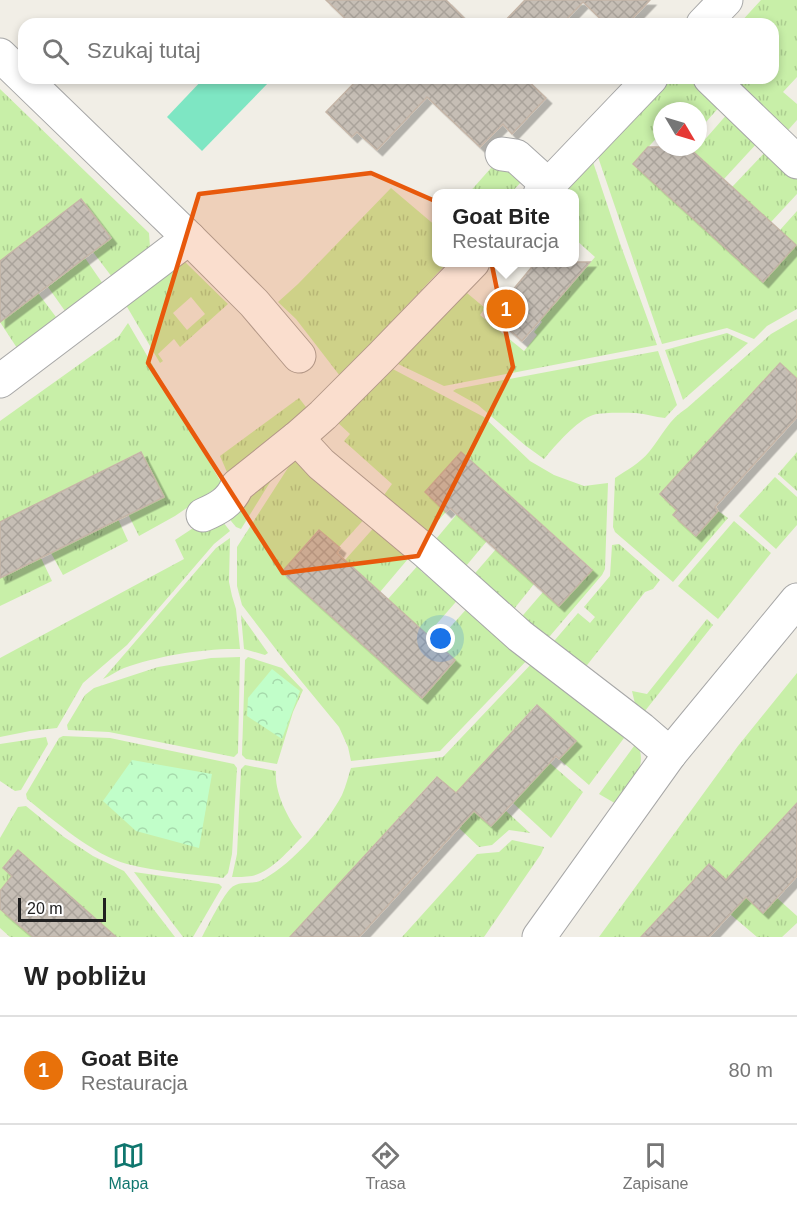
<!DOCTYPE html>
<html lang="pl">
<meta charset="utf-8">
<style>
:root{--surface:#fff;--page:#f6f6f6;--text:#222;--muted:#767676;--line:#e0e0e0;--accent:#0f766e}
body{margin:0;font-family:Helvetica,sans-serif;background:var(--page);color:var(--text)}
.compass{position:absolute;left:653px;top:102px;width:54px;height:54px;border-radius:50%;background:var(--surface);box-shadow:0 3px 9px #0003;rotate:128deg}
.scale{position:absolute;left:18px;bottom:15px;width:88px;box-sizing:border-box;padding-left:6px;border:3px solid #202020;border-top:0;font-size:16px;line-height:21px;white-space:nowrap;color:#202020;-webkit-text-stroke:4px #fff;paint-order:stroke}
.you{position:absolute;left:441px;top:639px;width:21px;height:21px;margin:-15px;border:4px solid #fff;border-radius:50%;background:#1a73e8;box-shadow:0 0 0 9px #1a73e833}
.badge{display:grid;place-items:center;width:39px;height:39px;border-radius:50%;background:var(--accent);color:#fff;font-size:20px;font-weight:700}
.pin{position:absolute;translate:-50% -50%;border:3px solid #fff;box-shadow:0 2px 6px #0006}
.popup{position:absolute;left:432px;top:189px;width:147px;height:78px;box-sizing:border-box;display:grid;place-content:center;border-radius:12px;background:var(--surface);filter:drop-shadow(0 2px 4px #0005);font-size:20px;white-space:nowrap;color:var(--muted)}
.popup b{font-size:22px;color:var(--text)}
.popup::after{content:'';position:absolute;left:50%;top:100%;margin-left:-12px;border:12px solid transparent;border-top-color:var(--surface)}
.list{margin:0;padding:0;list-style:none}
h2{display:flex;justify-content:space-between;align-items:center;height:78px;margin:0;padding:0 24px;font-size:26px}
h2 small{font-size:20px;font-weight:400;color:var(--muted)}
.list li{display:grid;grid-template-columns:39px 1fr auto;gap:18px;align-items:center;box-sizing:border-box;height:108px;padding:0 24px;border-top:2px solid var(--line)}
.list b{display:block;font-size:22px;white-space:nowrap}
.list p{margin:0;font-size:20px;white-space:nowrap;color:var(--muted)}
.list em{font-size:20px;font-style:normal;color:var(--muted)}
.icon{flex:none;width:33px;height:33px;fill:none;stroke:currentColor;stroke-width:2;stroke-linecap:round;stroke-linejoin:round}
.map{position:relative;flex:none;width:797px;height:937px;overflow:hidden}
.search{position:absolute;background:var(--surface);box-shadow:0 3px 9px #0003;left:18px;right:18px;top:18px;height:66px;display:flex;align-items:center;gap:15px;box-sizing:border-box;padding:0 21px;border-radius:18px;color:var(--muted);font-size:22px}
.sheet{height:186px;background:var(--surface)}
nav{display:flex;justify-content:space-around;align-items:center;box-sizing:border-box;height:84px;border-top:2px solid var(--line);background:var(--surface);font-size:16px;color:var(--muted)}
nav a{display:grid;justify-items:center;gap:3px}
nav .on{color:var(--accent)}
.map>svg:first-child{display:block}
.grass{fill:url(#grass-tufts);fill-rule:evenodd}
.park{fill:url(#park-crowns)}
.pitch{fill:#7ee6c3}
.building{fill:url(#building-cross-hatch);stroke:#c5b5a7;stroke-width:1.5;filter:url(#shadow)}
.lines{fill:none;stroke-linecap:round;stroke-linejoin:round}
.minor-casing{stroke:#a7a7a7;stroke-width:35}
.minor{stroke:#fff;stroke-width:33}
.marked{fill:#e8590c;fill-opacity:0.2;stroke:#e8590c;stroke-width:4.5;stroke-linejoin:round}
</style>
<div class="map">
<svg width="797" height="937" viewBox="0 0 797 937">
<defs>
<pattern id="grass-tufts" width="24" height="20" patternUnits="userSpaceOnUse" patternTransform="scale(1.5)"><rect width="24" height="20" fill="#c8efa8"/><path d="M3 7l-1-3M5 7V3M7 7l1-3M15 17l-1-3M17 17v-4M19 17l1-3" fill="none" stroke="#accd90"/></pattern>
<pattern id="park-crowns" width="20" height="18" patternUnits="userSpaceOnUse" patternTransform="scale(1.5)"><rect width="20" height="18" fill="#c1fec9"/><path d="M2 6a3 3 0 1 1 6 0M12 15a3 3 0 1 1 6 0" fill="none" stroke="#a6d9ac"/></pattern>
<pattern id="building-cross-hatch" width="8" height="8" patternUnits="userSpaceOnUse" patternTransform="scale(1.5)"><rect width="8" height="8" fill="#c6beb5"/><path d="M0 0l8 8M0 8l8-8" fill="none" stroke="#aaa39b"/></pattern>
<filter id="shadow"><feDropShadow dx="5.5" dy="5.5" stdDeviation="0" flood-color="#0004"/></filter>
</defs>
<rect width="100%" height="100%" fill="#f1eee6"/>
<g class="grass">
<polygon points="761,0 797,0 797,77 783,92 797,104 797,120 782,137 734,91 744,78 773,78 773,24 739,24"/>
<polygon points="663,78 687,78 699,86 721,105 698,131 698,111 662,111 662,132 633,164 763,281 796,245 780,230 797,211 797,309 767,326 754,339 727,328 662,344 598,157 593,153"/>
<polygon points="0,89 149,233 150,247 112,277 93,252 111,238 81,199 0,261"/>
<polygon points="729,112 759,141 724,179 694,152"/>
<polygon points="768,149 797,177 797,194 771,222 732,187"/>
<polygon points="498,160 522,181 511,193 468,194"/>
<polygon points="593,162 621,246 657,345 444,386 396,363 461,288 485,308 480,315 524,351 537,335 534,332 542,322 536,314 547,301 553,306 595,257 575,239 575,194 553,193"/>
<polygon points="391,188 437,227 437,262 447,263 340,376 296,319 278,302 298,284"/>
<polygon points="85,258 103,284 65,311 48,287"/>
<path d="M183 260 228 304 180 347 174 339 158 354 163 361 160 363 123 300ZM191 297 205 314 187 330 173 313Z"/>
<polygon points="38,293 56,317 17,348 0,322"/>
<path d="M797 319V379L780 363 660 494 677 510 673 515 695 536 718 511 728 518 673 582 615 532 613 527 615 478C627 470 640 463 649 452 662 436 669 419 687 408L771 334Z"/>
<polygon points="128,323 222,484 175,516 139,536 128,514 140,452 0,522 0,421 119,336"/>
<polygon points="727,333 748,343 683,400 665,350"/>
<path d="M658 351 677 405 665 418C655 417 646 414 636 413 626 413 603 412 593 415 577 420 555 446 544 459L526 446 478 405 453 391 456 389Z"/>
<polygon points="387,366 484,417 530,461 554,475 584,486 608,483 605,569 602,575 544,643 518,621 543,592 559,606 592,569 461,452 425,492 446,512 422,538 424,529 384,495 392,484 344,441 350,434 336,421"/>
<polygon points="299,398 309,411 230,479 220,456"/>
<polygon points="797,452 797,491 778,474"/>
<polygon points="293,460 298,462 368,515 339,547 318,530 282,572 421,698 455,661 436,643 470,605 470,614 520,657 528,654 531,656 440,751 351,761 348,747 339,727 288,665 242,605 237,586 237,547"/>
<polygon points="282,463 241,529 236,527 222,510"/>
<polygon points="775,477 797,497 797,525 776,549 739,516"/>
<polygon points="216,513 230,531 214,544 127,645 83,683 57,728 30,731 0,737 0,658 184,559 175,540"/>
<polygon points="457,514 487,541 461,572 431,545"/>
<polygon points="118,519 128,541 63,575 51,553"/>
<polygon points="734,521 771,553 718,619 678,586"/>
<polygon points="378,523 413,553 380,592 345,560"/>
<path d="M230 538 229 582 232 596 236 609 240 649C205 648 157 656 124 668 117 671 110 676 103 679L216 548Z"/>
<polygon points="619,544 660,580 653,589 645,592 580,674 549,647 578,613 590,623 595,617 584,607 610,576 612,545"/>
<polygon points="496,549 534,584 510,614 470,579"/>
<polygon points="41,558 52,581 0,606 0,578"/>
<polygon points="421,562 421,571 451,596 461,596 427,635 388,599"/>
<polygon points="241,615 268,653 265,655 244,649"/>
<polygon points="707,619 713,625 641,716 636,708 632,691 647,694"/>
<polygon points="240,657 238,753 234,757 109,732 68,730 67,725 85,695 94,688 158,667 211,658"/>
<polygon points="248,657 282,668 303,690 293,712 277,764 246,759 242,755 245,660"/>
<path d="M535 660 624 738 589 785 559 759 576 741 536 705 456 793 436 777 290 937H202C209 924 221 899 230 889 239 879 253 886 264 879 294 862 326 825 342 795 346 786 348 777 351 768L443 757Z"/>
<polygon points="797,673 797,803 726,880 709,864 641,937 599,937 738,746"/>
<path d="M63 736 110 738 234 764 237 768 232 854 228 873 223 878C192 874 158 872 127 864 93 855 55 821 27 799L26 794 59 738Z"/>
<polygon points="46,737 48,744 21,790 15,791 0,781 0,744"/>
<path d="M637 742C649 767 631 785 618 805L599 794Z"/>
<polygon points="550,763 583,792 551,838 513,803"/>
<path d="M245 765 276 771C274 793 289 821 302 837 288 851 272 871 252 876 245 877 238 877 232 877L237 854 241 769Z"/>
<polygon points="26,806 64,837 93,856 124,871 175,937 97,937 105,927 19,851 17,880 0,891 0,838 18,807"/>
<polygon points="474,811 491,826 506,811 530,833 509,830 492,845 479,847 459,828"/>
<polygon points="512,840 544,847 541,854 484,937 402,937 477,854 499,852"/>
<polygon points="134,872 219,884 222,887 193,937 183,937"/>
<polygon points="746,897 763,913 777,898 797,916 797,923 782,937 757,937 730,914"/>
<polygon points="0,909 33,937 10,937 0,928"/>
</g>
<g class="park">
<polygon points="272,669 300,691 282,739 247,716 248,698"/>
<polygon points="132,760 212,774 199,848 136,831 103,801"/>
</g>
<polygon class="pitch" points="204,78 267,78 270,81 202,151 167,117"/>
<g class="building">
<polygon points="326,0 446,0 470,24 351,24"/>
<polygon points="525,0 650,0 627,24 606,24 583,2 562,24 502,24"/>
<polygon points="359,78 525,78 546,98 512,134 503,124 480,147 427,97 377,150 357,132 352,137 326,112"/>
<polygon points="648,147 688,147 796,245 763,282 633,164"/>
<polygon points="81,199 111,238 0,322 0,261"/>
<polygon points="536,262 590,262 522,341 492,315"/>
<polygon points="780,363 797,379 797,417 715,507 718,511 696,536 673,515 677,510 660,494"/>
<polygon points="141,452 164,497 0,578 0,522"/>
<polygon points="461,452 592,570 559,606 450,508 446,512 425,492"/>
<polygon points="319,530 340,548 337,553 455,660 422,698 282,572"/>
<polygon points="537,705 576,741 559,759 556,756 491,826 474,811 359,937 290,937 437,777 456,793"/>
<polygon points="797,803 797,876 763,913 746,897 709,937 641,937 709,864 726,880"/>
<polygon points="18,850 116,937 33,937 0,909 0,891 12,876 3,868"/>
</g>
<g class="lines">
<g class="minor-casing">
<g id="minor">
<polyline points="703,24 726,0"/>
<polyline points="0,55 189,238 254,303 299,356"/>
<polyline points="710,78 797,162"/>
<polyline points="502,154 516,156 548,185"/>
<polyline points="540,194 651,78"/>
<polyline points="0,381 189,238"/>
<polyline points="297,438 321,464 424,550 520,636 641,729 670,754"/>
<path d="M203 515C217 509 231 502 237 486L297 438 323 415 382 356 473 262"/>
<polyline points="539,937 670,754 797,600"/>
</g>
</g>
<use href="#minor" class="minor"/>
</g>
<path class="marked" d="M371 173 483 222 513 367 418 556 283 573 148 363 199 194Z"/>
</svg>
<svg class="compass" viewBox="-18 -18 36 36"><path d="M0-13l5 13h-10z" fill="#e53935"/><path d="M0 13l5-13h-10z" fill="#767676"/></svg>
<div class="scale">20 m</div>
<div class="you"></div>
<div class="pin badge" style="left:506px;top:309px;background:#e8710a">1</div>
<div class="popup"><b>Goat Bite</b>Restauracja</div>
<div class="search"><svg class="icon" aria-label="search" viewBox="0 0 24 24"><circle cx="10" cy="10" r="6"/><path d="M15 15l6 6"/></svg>Szukaj tutaj</div>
</div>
<section class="sheet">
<h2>W pobliżu<small></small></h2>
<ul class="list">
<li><span class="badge" style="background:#e8710a">1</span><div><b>Goat Bite</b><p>Restauracja</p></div><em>80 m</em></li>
</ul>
</section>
<nav>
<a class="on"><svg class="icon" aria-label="map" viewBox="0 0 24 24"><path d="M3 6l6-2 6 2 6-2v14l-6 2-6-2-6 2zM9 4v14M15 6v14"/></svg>Mapa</a>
<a><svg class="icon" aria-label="directions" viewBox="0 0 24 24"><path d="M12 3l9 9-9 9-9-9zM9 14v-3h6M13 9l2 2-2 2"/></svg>Trasa</a>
<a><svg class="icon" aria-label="saved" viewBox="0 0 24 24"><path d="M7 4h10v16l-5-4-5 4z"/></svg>Zapisane</a>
</nav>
